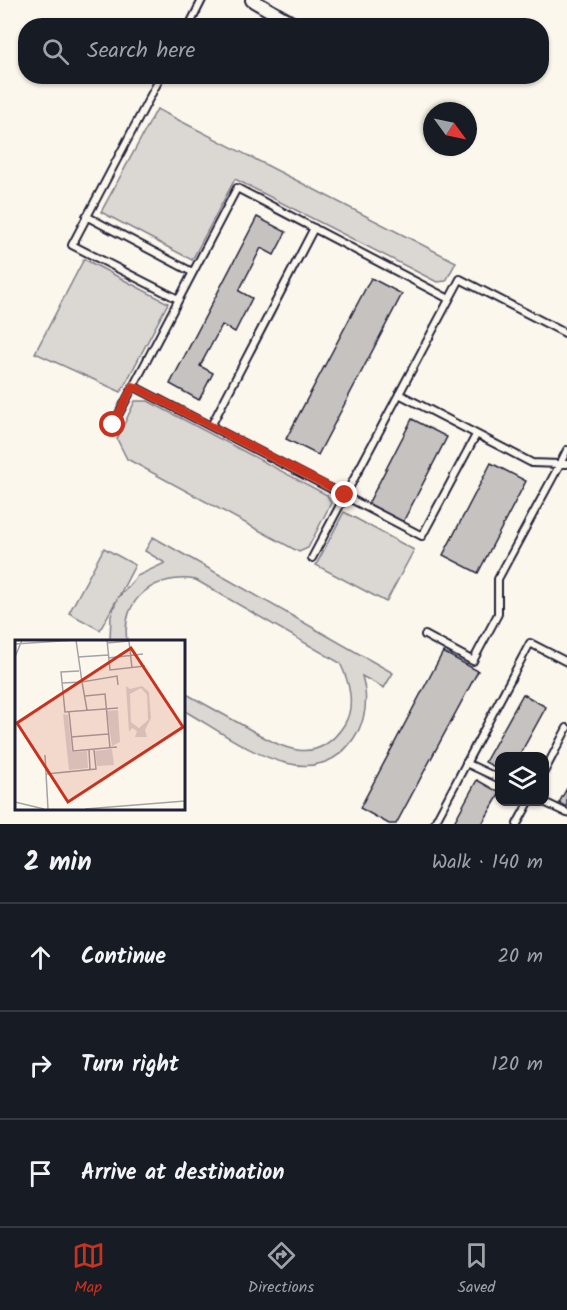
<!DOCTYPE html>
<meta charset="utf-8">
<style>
:root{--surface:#171b24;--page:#242831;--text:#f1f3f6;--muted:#9ea1a6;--line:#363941;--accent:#c8321e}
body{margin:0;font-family:Kalam,sans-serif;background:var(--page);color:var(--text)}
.controls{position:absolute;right:18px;bottom:18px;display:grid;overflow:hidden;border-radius:12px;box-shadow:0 2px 4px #0004}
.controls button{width:54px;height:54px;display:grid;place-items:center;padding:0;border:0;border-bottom:2px solid var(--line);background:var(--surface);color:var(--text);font:30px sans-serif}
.compass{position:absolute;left:423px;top:102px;width:54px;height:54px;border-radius:50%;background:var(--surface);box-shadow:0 2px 4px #0004;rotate:123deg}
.stop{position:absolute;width:18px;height:18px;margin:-14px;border:4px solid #c8321e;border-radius:50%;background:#fff}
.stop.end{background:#c8321e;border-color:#fff;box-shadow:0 2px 6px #0008}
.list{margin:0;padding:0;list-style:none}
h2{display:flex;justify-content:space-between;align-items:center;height:78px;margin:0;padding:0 24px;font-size:26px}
h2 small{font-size:20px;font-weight:400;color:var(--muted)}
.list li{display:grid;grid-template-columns:39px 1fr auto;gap:18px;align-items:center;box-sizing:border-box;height:108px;padding:0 24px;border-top:2px solid var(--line)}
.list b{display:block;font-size:22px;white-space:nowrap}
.list em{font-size:20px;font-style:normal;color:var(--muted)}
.icon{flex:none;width:33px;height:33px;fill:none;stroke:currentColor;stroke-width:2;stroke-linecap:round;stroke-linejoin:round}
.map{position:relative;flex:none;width:567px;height:824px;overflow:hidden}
.search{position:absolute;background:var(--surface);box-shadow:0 2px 4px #0004;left:18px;right:18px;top:18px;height:66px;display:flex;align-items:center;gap:15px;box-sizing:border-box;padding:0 21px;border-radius:24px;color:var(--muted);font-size:22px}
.sheet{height:402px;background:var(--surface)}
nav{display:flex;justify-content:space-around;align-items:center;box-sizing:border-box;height:84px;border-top:2px solid var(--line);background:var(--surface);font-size:16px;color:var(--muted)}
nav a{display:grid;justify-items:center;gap:3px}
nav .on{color:var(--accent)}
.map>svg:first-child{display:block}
.green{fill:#dbd8d3;stroke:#7e7d87;stroke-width:1.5}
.building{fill:#c6c2c0;stroke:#22223b;stroke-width:1.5}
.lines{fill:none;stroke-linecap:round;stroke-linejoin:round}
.service-casing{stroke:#22223b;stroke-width:10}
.minor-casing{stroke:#22223b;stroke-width:16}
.service{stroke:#fbf7ec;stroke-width:6}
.minor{stroke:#fbf7ec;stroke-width:12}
.route{stroke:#c8321e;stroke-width:8}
.inset-road{fill:none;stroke:#a4a2a5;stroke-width:1.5}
.view{fill:#c8321e;fill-opacity:0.15;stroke:#c8321e;stroke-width:3}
.inset-edge{fill:none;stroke:#22223b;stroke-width:3}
</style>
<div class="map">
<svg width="567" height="824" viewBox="0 0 567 824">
<rect width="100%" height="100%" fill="#fbf7ec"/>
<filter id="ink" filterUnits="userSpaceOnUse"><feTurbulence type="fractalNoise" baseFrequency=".0167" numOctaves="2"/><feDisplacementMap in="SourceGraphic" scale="12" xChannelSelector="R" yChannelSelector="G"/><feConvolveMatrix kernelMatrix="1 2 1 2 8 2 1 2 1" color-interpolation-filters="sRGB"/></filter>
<g filter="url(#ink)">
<g class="green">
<polygon points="157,109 456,262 446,281 437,282 235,179 192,260 101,212"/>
<polygon points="84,259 168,303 121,392 35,353"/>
<polygon points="135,401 148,401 327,495 331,503 308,548 299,552 127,459 117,439"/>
<polygon points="344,512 414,550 386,602 316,565"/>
<path d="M153 537 393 673 384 688 362 676C368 697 367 719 354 738 311 803 230 736 183 710V692C203 703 224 715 244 726 279 746 315 770 344 725 356 706 349 681 340 663L196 580C157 573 120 598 127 641H111L110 639 111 616 117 599 100 630 69 613 104 548 135 565 118 598 137 576 165 563 145 551Z"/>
</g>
<g class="building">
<polygon points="257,217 286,232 274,255 261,248 239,291 252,298 235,332 222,325 200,366 213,373 199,400 170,384"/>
<polygon points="371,278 402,294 318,455 286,439"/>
<polygon points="412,419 447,437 403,522 368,504"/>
<polygon points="491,463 526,481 478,573 443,555"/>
<polygon points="443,652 478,671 396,824 389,824 360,808"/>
<polygon points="523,694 546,707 519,756 500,756 500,770 485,762"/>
<polygon points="477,780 500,793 482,824 453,824"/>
<polygon points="567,788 567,807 559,803"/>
</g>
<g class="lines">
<g class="service-casing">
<g id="service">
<polyline points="189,26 202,0"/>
<polyline points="161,76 72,245 178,299"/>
<polyline points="86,216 192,272"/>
<polyline points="133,386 422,536 476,435"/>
<polyline points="399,394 532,463 560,464 567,450"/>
<polyline points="113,425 237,188 449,299"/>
<polyline points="211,426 314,228"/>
<polyline points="312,558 460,279 567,334"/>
<polyline points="425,635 473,661 498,614 498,579 560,464 567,464"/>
<polyline points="466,763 500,779"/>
<polyline points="544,772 567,728"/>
<polyline points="544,802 567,813"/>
<polyline points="434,824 530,643 567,662"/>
<polyline points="517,824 529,802"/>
</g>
</g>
<g class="minor-casing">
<polyline id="minor" points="252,0 297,26"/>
</g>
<use href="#service" class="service"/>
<use href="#minor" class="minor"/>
</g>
</g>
<g class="lines" filter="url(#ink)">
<polyline class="route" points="113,425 133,386 345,495"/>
</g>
<g transform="translate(15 640)">
<rect width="170" height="170" fill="#fbf7ec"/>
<path d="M111 46 115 49 127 46 134 52 136 78 130 90 132 97H120L122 91 117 88 114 92ZM126 48 132 55 133 80 124 88 116 82 115 54ZM103 70 105 102 97 106 92 71ZM48 74 53 75 57 112 72 111 73 128 54 130ZM97 109 99 125 82 126 80 111Z" fill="#dbd8d3" fill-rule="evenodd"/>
<path class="inset-road" d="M61 0 67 42 102 36 103 45M92 0 95 30 130 26M92 3 114 1 117 28M0 4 61 0M0 17 7 0M63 17 93 15M93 18 128 14M64 31 46 32 50 72 103 68M47 43 67 42 72 70M70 56 90 54 95 108M54 72 58 111 102 107M56 97 93 94M74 110 75 129M30 115 33 169M31 134 81 129 79 110M0 162 29 169M70 169 170 161"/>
<path class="view" d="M116 8 168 87 53 162 2 83Z"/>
<rect width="170" height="170" class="inset-edge"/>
</g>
</svg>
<div class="controls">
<button><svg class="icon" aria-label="layers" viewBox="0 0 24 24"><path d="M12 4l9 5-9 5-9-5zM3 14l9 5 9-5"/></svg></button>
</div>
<svg class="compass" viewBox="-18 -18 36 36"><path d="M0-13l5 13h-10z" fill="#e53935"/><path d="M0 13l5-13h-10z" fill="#9ea1a6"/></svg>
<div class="stop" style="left:113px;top:425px"></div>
<div class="stop end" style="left:345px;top:495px"></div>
<div class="search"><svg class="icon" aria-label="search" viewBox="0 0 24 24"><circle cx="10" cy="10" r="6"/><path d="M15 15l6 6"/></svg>Search here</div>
</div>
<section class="sheet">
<h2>2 min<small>Walk · 140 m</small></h2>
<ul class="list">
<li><svg class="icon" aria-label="ahead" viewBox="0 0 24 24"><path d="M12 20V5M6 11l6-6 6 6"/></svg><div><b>Continue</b></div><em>20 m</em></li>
<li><svg class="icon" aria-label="right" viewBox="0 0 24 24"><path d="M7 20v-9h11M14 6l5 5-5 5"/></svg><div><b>Turn right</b></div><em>120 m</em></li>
<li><svg class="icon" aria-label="arrive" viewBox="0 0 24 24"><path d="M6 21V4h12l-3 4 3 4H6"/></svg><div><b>Arrive at destination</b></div></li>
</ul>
</section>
<nav>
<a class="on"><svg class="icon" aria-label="map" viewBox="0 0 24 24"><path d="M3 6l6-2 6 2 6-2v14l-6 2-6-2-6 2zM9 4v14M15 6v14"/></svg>Map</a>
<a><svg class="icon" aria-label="directions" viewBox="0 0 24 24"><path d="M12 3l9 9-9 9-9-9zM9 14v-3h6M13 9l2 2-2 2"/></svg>Directions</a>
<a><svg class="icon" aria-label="saved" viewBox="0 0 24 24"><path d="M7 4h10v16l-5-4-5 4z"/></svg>Saved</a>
</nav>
